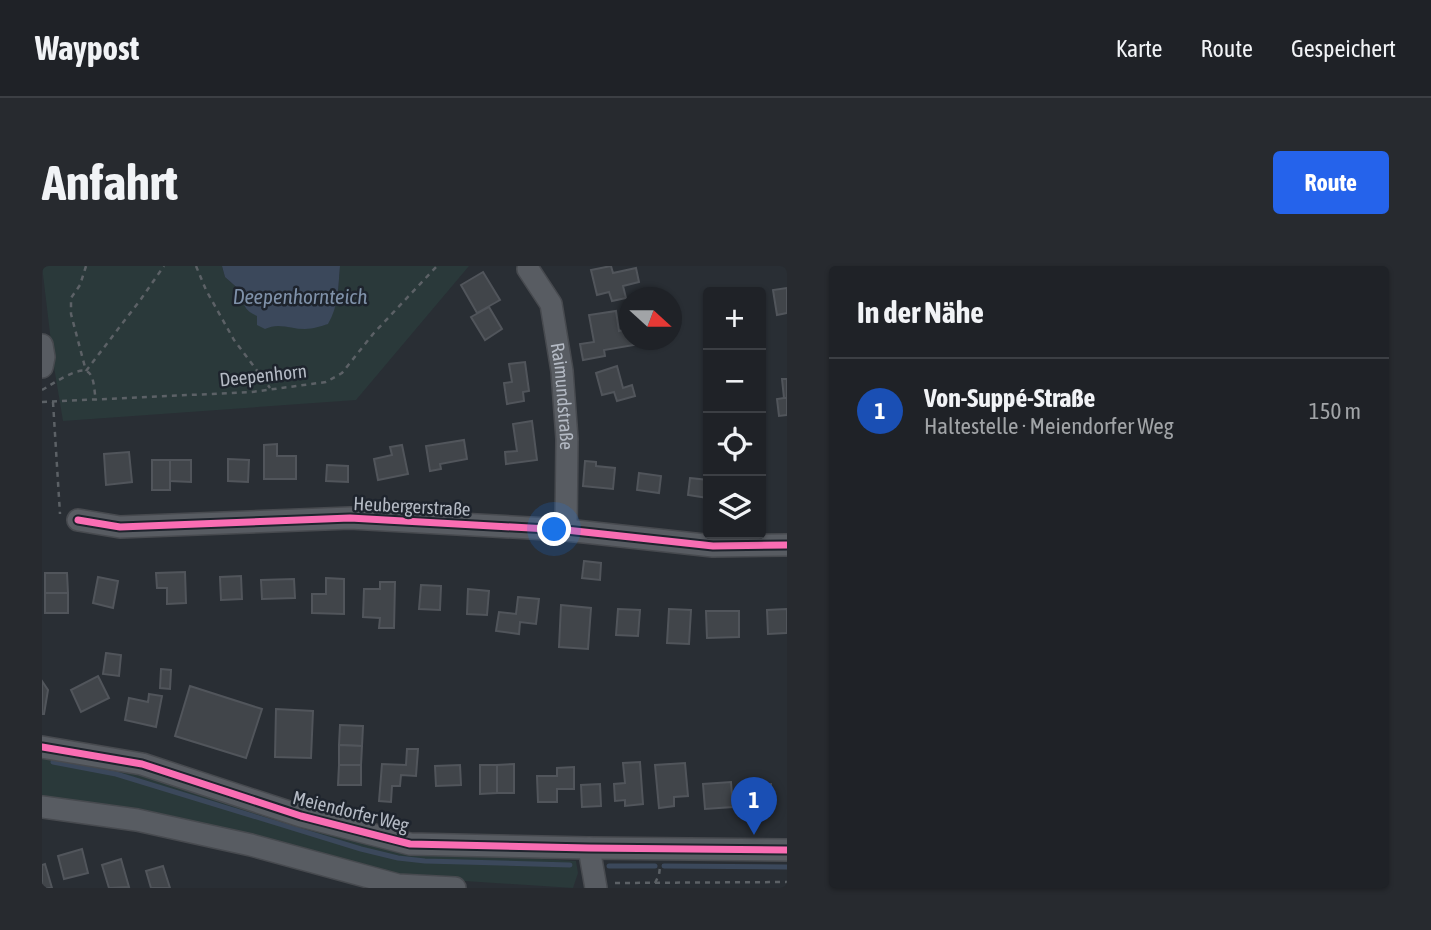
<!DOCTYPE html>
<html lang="de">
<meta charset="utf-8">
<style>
:root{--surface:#1f2227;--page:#272a2f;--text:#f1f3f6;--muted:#a1a4a7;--line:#3c3f44;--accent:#2563eb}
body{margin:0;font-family:"Asap Condensed",sans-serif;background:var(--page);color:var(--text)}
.controls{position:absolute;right:21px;top:21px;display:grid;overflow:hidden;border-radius:7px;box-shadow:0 2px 5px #0004}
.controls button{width:63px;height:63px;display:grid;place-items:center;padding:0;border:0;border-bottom:2px solid var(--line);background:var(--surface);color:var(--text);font:35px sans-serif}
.compass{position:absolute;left:577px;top:21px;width:63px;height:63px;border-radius:50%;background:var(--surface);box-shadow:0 2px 5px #0004;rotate:111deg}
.you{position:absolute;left:513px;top:264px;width:24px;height:24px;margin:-18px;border:5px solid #fff;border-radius:50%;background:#1a73e8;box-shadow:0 0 0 10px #1a73e833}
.badge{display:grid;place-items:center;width:46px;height:46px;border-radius:50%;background:var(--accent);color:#fff;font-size:23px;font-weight:700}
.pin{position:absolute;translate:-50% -58px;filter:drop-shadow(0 2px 4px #0008)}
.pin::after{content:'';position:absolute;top:37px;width:24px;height:21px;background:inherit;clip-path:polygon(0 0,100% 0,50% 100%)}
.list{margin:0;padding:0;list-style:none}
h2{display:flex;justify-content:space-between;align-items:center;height:91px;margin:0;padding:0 28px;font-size:30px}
h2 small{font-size:23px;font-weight:400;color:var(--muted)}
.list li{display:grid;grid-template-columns:46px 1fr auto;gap:21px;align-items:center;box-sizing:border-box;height:105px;padding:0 28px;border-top:2px solid var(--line)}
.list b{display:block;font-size:26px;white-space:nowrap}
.list p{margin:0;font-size:23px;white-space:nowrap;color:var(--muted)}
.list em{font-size:23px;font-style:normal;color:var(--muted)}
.icon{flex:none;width:38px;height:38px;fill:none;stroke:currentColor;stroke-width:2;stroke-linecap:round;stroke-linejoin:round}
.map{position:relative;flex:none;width:745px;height:622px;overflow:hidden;border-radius:7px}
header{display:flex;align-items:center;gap:42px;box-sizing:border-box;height:98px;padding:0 35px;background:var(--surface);border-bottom:2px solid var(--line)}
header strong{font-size:33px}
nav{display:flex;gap:38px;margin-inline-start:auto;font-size:24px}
.intro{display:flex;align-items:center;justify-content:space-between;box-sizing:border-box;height:168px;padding:0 42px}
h1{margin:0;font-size:49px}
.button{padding:18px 32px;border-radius:7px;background:var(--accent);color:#fff;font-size:24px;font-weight:700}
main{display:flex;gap:42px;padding:0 42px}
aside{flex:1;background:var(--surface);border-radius:7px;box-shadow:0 2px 5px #0004}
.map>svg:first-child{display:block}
.green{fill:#2a393a}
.water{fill:#3b485b}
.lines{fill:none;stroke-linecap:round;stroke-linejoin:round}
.stream{stroke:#3b485b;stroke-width:5}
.building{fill:#41454a;stroke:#51555b;stroke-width:2}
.minor-casing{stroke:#474a4f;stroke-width:24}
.path{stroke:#5c6166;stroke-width:2.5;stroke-dasharray:5 5;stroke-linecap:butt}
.minor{stroke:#585c62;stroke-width:21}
.cycleway-casing{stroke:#1e242d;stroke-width:11}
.cycleway{stroke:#f96db3;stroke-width:7}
.labels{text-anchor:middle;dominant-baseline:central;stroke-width:5;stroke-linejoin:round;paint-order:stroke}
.street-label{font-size:19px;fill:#b4bac4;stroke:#1e242d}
.water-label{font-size:21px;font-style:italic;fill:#7f91a9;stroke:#1e242d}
</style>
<header>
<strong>Waypost</strong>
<nav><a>Karte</a><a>Route</a><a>Gespeichert</a></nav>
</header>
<div class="intro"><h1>Anfahrt</h1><a class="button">Route</a></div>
<main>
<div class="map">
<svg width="745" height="622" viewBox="0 0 745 622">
<rect width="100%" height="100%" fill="#292e34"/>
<g class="green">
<polygon points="0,0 180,0 183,11 200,26 216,49 231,58 246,61 295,37 298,0 427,0 314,134 21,155 12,101"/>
<polygon points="0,490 103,509 349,584 534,595 536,607 531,622 347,610 0,538"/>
</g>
<path class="water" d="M180 0H298C296 21 297 39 286 58 279 60 271 63 263 63 249 63 236 56 223 63L215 59V50C203 45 200 38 200 26L183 11Z"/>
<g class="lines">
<g class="stream">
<polyline points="11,496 74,508 319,583 356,592 383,595 528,599"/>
<polyline points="567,600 613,600"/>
<polyline points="622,600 745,601"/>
</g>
</g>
<g class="building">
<polygon points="569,0 571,7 594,2 597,16 581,20 584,32 570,35 567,26 555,29 549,4"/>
<polygon points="441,6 458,34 435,47 419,19"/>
<polygon points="745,22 745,47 735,49 731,24"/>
<polygon points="447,41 460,63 443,74 429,51"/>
<polygon points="574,45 577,65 587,63 587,74 591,74 592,79 562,84 563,90 541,94 538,78 552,76 547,49"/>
<polygon points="483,96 487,125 481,126 482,135 465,138 462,117 470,116 467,98"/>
<polygon points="575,100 581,122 590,119 593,130 575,135 572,126 560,129 554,107"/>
<polygon points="740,113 745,113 745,132 742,132"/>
<polygon points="742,132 745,132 745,149 737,150 735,133"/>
<polygon points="490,155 495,194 464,198 463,186 475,185 471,158"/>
<polygon points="422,174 425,193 398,198 399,203 388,205 384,180"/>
<polygon points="235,178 235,190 254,190 254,213 222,213 222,179"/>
<polygon points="360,179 366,208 336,214 332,193 350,189 348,181"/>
<polygon points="87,186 90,216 64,219 62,188"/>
<polygon points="186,193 207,194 206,216 186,215"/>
<rect x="110" y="194" width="18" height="30"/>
<polygon points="128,194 149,194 149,216 128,215"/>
<polygon points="543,195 554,196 554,200 573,202 571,223 541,220"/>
<polygon points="285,199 306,200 306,216 284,215"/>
<polygon points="597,207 619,210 617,227 595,224"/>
<polygon points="648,212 666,214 666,232 646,229"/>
<polygon points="542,295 559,297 558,314 540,312"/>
<polygon points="143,306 144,337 125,338 125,322 115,322 114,307"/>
<polygon points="3,307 25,307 26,327 3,327"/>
<polygon points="199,310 200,333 179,334 178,311"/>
<polygon points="56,311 76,315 71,342 51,337"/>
<polygon points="284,312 302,313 302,348 270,347 270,328 284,328"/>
<polygon points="252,313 253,332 220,333 219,314"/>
<polygon points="338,316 353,316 352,362 337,362 338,352 321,351 322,323 338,323"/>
<polygon points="379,319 399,320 398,344 377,343"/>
<polygon points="426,323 447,325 445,349 425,348"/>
<rect x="3" y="327" width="23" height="20"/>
<polygon points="476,331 497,333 494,358 478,356 477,368 454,365 457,346 474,348"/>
<polygon points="519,339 549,342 546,383 517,381"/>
<polygon points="576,343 598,344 596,370 574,369"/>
<polygon points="627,343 649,344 647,378 625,377"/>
<polygon points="745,343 745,367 726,368 725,344"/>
<polygon points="664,345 697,345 697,371 665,372"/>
<polygon points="64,387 79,389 77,410 61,408"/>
<polygon points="119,403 129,404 128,423 118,422"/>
<polygon points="56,410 67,432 39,446 29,424"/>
<polygon points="0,415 6,424 2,448 0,448"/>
<polygon points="148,420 220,443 204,492 133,470"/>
<polygon points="107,428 120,430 114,461 83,454 87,432 106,436"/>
<polygon points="234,443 271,445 269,492 233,491"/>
<polygon points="298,459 321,460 320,480 297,479"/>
<polygon points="297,479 320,480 319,499 297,499"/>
<polygon points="365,483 376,483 374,510 359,509 358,520 350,520 349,536 337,535 340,498 364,499"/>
<polygon points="598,496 601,538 583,540 583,534 573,535 572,518 583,517 581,497"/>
<polygon points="643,497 646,530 632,531 632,540 617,542 613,499"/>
<polygon points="472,498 472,527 455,527 455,499"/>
<polygon points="297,499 319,499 319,519 296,519"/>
<polygon points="418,499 419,519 394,520 393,500"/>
<polygon points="438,499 455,499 455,527 438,528"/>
<polygon points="532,501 532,523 515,523 515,536 496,536 495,510 515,510 515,502"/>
<polygon points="689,516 691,541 663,543 661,518"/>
<polygon points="558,518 559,540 540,541 539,519"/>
<polygon points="729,518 730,545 707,545 706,519"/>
<polygon points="40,583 46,607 22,613 16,590"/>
<polygon points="79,593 87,621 67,622 60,599"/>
<polygon points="3,598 10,622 0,622 0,599"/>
<polygon points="121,600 128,622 109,622 104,605"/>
</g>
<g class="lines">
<g class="minor-casing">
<g id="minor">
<path id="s1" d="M486 3 509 38 520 105 525 173 524 264"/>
<polyline points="0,79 2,91 0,101"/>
<polyline points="36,254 78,261 308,252 524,264 671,280 745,279"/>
<polyline points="0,481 100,498 259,550 368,578 547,582 745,584"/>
<polyline points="0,541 95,554 209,579 356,619 413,622"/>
<polyline points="547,582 554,622"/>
</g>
</g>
<g class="path">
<polyline points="44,0 38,19 29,32 29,48 44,105"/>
<polyline points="154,0 164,24 192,74 228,122"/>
<polyline points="44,105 99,33 122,0"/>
<path d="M0 124C9 119 38 99 46 106 53 111 52 127 54 134"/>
<polyline points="0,136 210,126 284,116 300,107 331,68 395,0"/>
<polyline points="11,136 18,248"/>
<polyline points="573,617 745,616"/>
<polyline points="613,617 617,609 618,601"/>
</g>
<use href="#minor" class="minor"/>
<g class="cycleway-casing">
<g id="cycleway">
<polyline points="36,254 78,261 308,252 524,264 671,280 745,279"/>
<polyline points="0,481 100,498 259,550 368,578 547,582 745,584"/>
</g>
</g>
<use href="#cycleway" class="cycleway"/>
</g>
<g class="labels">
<g class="street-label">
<text transform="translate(221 109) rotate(-6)">Deepenhorn</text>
<text stroke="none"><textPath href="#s1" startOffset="135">Raimundstraße</textPath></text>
<text transform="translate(370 240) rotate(3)">Heubergerstraße</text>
<text transform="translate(309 545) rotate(14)">Meiendorfer Weg</text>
</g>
<g class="water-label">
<text x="258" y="30">Deepenhornteich</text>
</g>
</g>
</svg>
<div class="controls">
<button>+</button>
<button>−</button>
<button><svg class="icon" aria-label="locate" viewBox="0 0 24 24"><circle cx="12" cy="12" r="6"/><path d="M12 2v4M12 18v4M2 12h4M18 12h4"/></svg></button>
<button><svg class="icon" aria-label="layers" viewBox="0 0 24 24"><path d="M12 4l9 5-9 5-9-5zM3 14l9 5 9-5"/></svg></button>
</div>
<svg class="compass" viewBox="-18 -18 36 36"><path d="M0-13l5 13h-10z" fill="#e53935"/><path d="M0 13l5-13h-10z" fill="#a1a4a7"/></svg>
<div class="you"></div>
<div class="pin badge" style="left:712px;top:569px;background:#1a4fb4">1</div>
</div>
<aside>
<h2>In der Nähe<small></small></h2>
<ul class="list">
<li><span class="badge" style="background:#1a4fb4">1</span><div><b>Von-Suppé-Straße</b><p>Haltestelle · Meiendorfer Weg</p></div><em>150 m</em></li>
</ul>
</aside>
</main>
